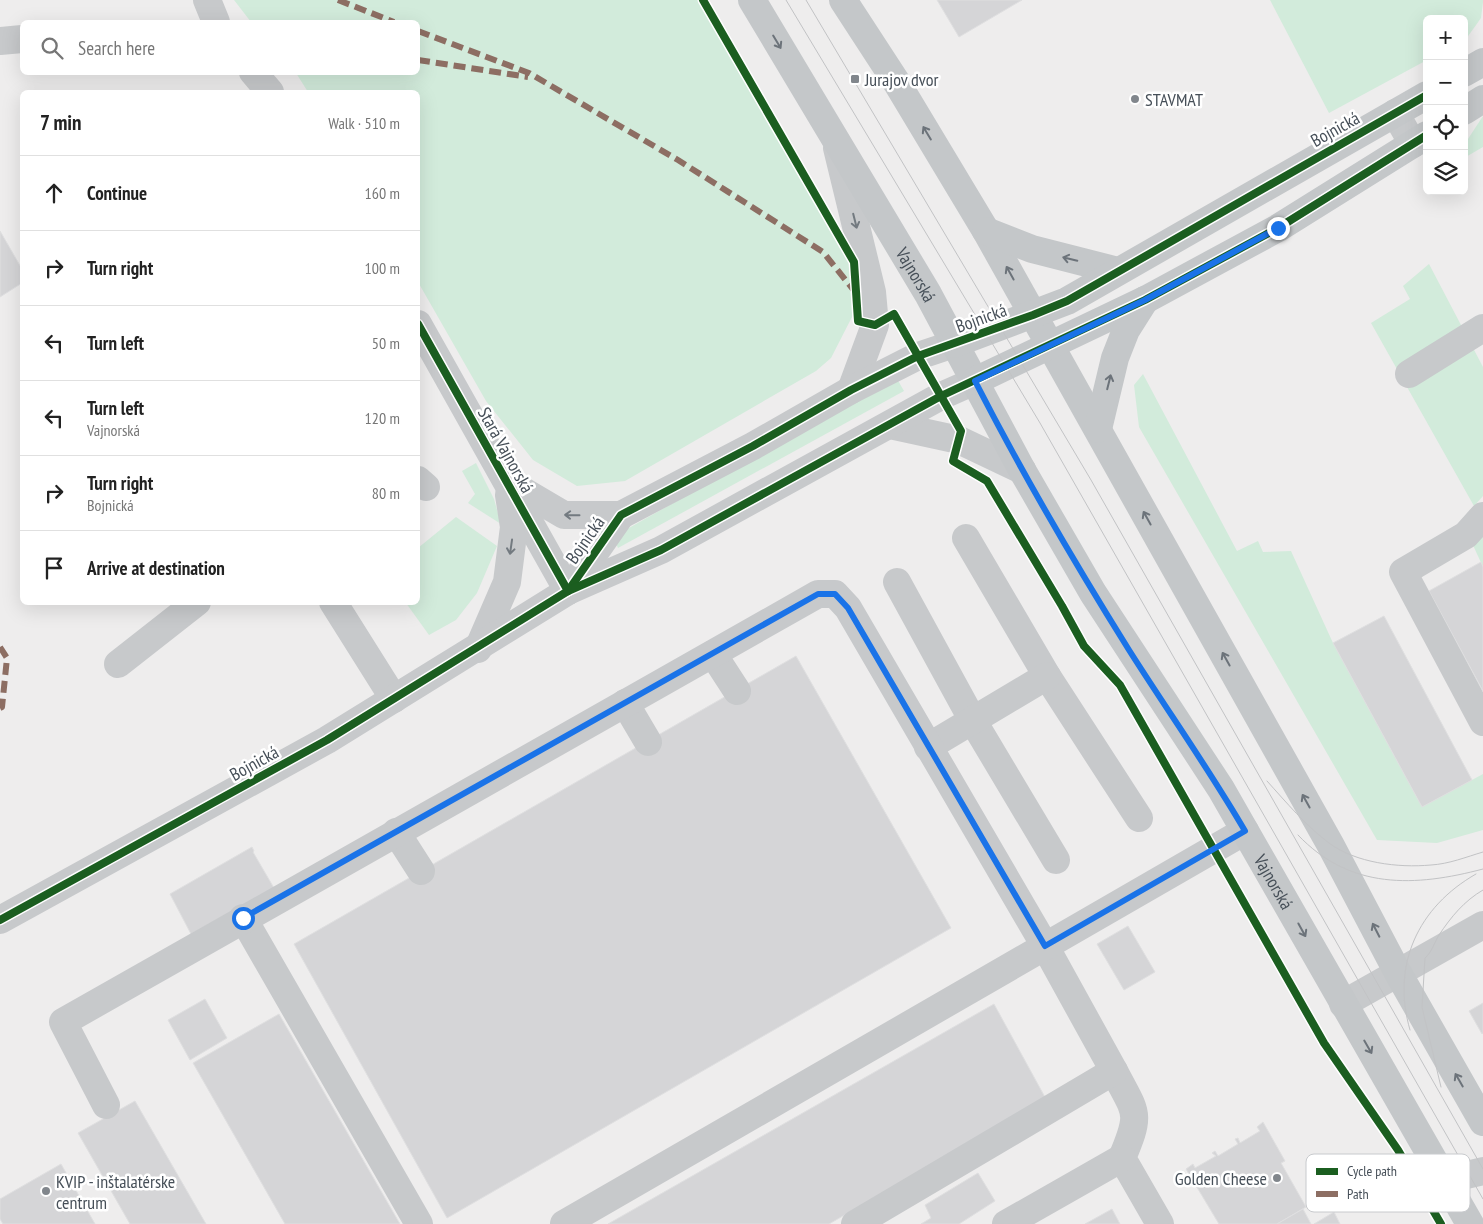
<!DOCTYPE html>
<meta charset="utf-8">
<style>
:root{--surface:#fff;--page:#f2f2f2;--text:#222;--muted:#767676;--line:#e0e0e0}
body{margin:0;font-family:"PT Sans Narrow",sans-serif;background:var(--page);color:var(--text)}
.controls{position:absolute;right:15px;top:15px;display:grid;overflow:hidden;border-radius:8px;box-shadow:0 5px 20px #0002}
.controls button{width:45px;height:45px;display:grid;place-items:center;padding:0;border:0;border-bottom:1px solid var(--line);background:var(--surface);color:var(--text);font:25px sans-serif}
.stop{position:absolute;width:15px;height:15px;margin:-11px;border:4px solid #1a73e8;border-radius:50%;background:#fff}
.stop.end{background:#1a73e8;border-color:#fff;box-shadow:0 1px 5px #0008}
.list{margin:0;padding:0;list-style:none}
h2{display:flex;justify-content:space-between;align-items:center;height:65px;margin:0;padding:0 20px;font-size:21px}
h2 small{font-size:16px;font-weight:400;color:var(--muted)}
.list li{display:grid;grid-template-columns:32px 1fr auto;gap:15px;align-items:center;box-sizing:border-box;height:75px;padding:0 20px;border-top:1px solid var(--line)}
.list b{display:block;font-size:19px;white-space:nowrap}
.list p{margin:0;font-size:16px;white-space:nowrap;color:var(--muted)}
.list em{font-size:16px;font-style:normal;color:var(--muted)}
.icon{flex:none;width:28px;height:28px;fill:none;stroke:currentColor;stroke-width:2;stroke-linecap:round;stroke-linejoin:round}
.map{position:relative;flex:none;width:1483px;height:1224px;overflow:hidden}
.search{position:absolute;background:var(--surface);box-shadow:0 5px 20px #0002;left:20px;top:20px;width:400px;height:55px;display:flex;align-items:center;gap:12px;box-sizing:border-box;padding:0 18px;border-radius:8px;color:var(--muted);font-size:19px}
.panel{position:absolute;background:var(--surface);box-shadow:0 5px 20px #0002;left:20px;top:90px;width:400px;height:515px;border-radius:8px}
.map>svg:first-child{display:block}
.green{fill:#d2ebdb}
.building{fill:#d5d5d7;stroke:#dfdfe0}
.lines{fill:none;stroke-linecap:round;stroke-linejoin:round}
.minor{stroke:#c7c9cb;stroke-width:28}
.major{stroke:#c4c7c9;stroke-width:28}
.tram{stroke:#c2c3c5;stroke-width:1}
.quiet{stroke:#8d6e63;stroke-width:6;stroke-dasharray:12 6;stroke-linecap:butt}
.cycleway-casing{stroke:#fff;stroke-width:11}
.cycleway{stroke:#1b5e20;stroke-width:8}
.oneway{stroke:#6c737a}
.oneway2{stroke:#737a80}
.route{stroke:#1a73e8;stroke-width:6}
.poi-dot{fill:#81868c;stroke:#fff;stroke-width:2}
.labels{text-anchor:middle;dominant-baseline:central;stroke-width:5;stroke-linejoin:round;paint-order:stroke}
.poi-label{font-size:18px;fill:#464f58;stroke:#fff;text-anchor:start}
.street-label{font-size:18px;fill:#464f58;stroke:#fff}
.key{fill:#fff;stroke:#c8cacd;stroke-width:1}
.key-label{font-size:14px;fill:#464f58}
</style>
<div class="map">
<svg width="1483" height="1224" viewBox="0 0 1483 1224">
<rect width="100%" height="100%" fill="#eeeded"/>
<g class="green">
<polygon points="234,0 704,0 849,261 853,315 831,358 816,371 625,481 577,486 533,460 486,401 418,282 418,92 308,92 296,73 418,72 418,22 251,22"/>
<polygon points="1270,0 1483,0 1483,2 1481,18 1466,39 1464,40 1464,19 1427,19 1427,60 1329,113"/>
<polygon points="1483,116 1483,147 1464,158 1466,142"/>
<polygon points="1429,264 1483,367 1483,496 1474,506 1371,323 1410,299 1403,286"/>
<polygon points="1143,374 1237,551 1258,541 1263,552 1291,551 1333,643 1422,807 1483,774 1483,830 1437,843 1377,840 1139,427 1134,385"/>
<polygon points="896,377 904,391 618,548 613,537"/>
<polygon points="476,463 494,499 501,524 468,503 475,494 462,471"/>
<polygon points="456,517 497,546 477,593 456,620 429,635 406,603 418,602 418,548"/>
<polygon points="1483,532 1483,567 1472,543"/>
</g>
<g class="building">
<polygon points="937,0 1022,0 959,37"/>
<polygon points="0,231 22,269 22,283 0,297"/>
<polygon points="1481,562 1483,567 1483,691 1429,591"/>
<polygon points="1384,616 1472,780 1422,807 1333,643"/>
<polygon points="796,656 951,928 447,1218 294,944"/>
<polygon points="252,847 254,851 253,852 274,888 191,934 170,894"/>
<polygon points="1128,926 1155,972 1124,990 1097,944"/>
<polygon points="205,999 227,1038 190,1060 168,1020"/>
<polygon points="1483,1003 1483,1033 1482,1034 1469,1011"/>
<polygon points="994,1004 1046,1099 829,1224 608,1224"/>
<polygon points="279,1014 400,1224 285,1224 193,1063"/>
<polygon points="135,1101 206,1224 130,1224 78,1133"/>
<polygon points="1263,1122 1285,1161 1281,1163 1306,1207 1277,1224 1219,1224 1186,1169 1193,1164 1195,1168 1216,1156 1212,1153 1215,1151 1218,1156 1238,1144 1235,1139 1238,1138 1240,1143 1260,1131 1257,1127"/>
<polygon points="61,1164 95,1224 3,1224 0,1219 0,1199"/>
<polygon points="978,1173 995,1201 959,1224 921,1224 931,1218 925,1205"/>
<polygon points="1112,1209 1120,1224 1085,1224"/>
<polygon points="1303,1209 1311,1224 1277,1224"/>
<polygon points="1334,1212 1340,1224 1314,1224"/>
</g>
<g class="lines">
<g class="minor">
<polyline points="207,0 216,22"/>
<polyline points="0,41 22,39"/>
<polyline points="253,72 270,92"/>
<polyline points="1395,113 1413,144"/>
<polyline points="837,148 872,292 875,325 851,390"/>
<polyline points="418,324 568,591"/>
<polyline points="1409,374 1483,328"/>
<polyline points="890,425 959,440 1022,470"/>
<polyline points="418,480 426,487"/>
<polyline points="508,482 564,515 621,515"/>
<polyline points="1483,516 1466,535 1403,572 1483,722"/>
<polyline points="966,538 1047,676 1139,818"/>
<polyline points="897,582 973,721 1056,860"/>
<polyline points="568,591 621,515 753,446 851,390 918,356 954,344"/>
<polyline points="333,602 394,699"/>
<polyline points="478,649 507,582 514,527 509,495"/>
<polyline points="713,654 737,691"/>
<polyline points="118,664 197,602"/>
<polyline points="625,703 648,742"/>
<polyline points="928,747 1047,676"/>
<polyline points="396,832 421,871"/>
<polyline points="243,918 419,1224"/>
<polyline points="0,920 327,740 568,591 661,550 941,396 975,381"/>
<polyline points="1343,1004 1483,925"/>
<path d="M1114 1071C1136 1114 1142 1111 1122 1158L1160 1224"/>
<polyline points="106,1105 63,1022 818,594 835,594 848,608 1045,946 1114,1071 855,1224"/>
<polyline points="1445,1180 1483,1171"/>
<polyline points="564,1224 1245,831"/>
<polyline points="1006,1224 1122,1158"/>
</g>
<g class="major">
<path id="s1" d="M752 0 928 294 1022 470 1093 593 1221 789 1470 1224"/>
<polyline points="843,0 897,83 986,231 1330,844 1398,973 1483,1122"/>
<polyline points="1464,73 1483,62"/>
<polyline points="1464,111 1483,99"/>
<polyline points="986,231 1032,249 1118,271"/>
<polyline points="954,344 1067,301 1427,95"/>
<polyline points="975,381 1145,300 1278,228 1427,135"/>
<polyline points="1098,429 1115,358 1126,330 1145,300"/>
</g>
<g class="tram">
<polyline points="786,0 1040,423 1483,1199"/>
<polyline points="806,0 1091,480 1483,1169"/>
<path d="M1267 781C1286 802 1306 826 1329 843 1356 863 1398 868 1431 865 1449 864 1466 857 1483 852"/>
<path d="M1298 835C1350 890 1415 887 1483 869"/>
<path d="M1410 1030C1391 965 1418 907 1476 874"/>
<path d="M1441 1087 1422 1007 1425 958C1432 952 1434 943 1439 935 1451 917 1464 901 1483 890"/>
</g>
<g class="quiet">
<polyline points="338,0 394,22"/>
<polyline points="418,31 529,73 678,160 823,252 856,293"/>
<polyline points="418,60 528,77"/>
<polyline points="0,647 7,658 2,707 0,708"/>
</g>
<g class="cycleway-casing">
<g id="cycleway">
<polyline points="703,0 854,262 858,321 875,325 894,314 961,431 953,461 987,481 1062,606 1084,646 1120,685 1324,1043 1398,1150 1441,1224"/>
<polyline points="418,324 568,591"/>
<polyline points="568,591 621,515 753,446 851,390 918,356 1033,315 1067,301 1427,95"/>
<polyline points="0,920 327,740 568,591 661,550 941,396 1145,300 1278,228 1427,135"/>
</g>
</g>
<use href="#cycleway" class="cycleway"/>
</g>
<defs><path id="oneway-shaft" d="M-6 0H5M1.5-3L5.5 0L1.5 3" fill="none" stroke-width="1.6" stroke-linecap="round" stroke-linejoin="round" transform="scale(1.25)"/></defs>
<g class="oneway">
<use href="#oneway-shaft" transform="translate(777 42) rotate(59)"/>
<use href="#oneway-shaft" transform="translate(927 133) rotate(-121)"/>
<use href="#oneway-shaft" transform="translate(1070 259) rotate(-166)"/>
<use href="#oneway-shaft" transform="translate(1010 273) rotate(-119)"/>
<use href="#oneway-shaft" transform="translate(1109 382) rotate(-76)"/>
<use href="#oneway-shaft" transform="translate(1147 518) rotate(-119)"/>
<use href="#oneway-shaft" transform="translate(1226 659) rotate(-119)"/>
<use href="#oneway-shaft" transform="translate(1306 801) rotate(-119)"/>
<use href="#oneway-shaft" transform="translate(1302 930) rotate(61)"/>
<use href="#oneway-shaft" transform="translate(1376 930) rotate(-117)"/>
<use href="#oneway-shaft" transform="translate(1368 1047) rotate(60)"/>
<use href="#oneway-shaft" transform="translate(1459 1080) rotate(-120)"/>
</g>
<g class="oneway2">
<use href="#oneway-shaft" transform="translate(855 221) rotate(76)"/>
<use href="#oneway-shaft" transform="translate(572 515) rotate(-179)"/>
<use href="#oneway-shaft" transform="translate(511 547) rotate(98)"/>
</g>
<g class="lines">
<path class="route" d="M243 918 818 594H835L848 608 1045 946 1245 831C1209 769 1167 710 1129 650 1074 562 1022 473 975 381L1145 300 1278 228"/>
</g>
<g class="poi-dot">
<rect x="850" y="74" width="10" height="10" rx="2.5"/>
<circle cx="1135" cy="99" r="5"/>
<circle cx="1277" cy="1178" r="5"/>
<circle cx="46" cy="1191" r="5"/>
</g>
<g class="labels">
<g class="poi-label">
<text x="865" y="79">Jurajov dvor</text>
<text x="1145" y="99">STAVMAT</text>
<text x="1267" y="1178" text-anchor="end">Golden Cheese</text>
<text x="56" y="1181">KVIP - inštalatérske<tspan x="56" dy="21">centrum</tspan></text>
</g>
<g class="street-label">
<text transform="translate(1335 129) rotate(-29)">Bojnická</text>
<text stroke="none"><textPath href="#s1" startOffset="320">Vajnorská</textPath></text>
<text transform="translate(981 318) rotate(-20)">Bojnická</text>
<text transform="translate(506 450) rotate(61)">Stará Vajnorská</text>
<text transform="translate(585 540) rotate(-55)">Bojnická</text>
<text transform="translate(254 763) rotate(-29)">Bojnická</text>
<text stroke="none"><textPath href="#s1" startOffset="1025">Vajnorská</textPath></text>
</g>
</g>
<rect x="1306" y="1154" width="164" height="58" rx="8" class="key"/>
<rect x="1316" y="1168" width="22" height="7" fill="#1b5e20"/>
<rect x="1316" y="1191" width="22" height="6" fill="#8d6e63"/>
<g class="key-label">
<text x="1347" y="1176">Cycle path</text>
<text x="1347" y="1199">Path</text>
</g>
</svg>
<div class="controls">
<button>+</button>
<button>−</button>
<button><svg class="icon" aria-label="locate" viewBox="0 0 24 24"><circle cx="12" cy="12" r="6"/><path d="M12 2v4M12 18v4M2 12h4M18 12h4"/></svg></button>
<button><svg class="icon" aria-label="layers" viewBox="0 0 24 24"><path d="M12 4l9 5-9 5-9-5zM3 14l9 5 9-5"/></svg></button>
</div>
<div class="stop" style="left:243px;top:918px"></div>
<div class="stop end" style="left:1278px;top:228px"></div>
<div class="search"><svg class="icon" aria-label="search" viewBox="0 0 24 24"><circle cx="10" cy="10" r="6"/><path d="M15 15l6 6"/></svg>Search here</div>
<section class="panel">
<h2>7 min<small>Walk · 510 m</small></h2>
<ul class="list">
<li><svg class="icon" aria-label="ahead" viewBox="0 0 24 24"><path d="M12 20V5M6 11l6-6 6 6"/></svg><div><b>Continue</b></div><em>160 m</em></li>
<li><svg class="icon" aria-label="right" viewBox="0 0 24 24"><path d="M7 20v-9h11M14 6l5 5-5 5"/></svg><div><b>Turn right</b></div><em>100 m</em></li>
<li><svg class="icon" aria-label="left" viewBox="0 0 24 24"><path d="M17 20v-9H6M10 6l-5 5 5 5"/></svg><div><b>Turn left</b></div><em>50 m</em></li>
<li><svg class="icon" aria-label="left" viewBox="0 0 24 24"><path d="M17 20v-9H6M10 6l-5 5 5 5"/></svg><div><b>Turn left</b><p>Vajnorská</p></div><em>120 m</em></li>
<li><svg class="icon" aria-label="right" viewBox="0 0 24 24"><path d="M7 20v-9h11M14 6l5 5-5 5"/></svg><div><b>Turn right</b><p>Bojnická</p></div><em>80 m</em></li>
<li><svg class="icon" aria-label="arrive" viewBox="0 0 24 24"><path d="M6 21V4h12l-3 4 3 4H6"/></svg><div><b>Arrive at destination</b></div></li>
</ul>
</section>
</div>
